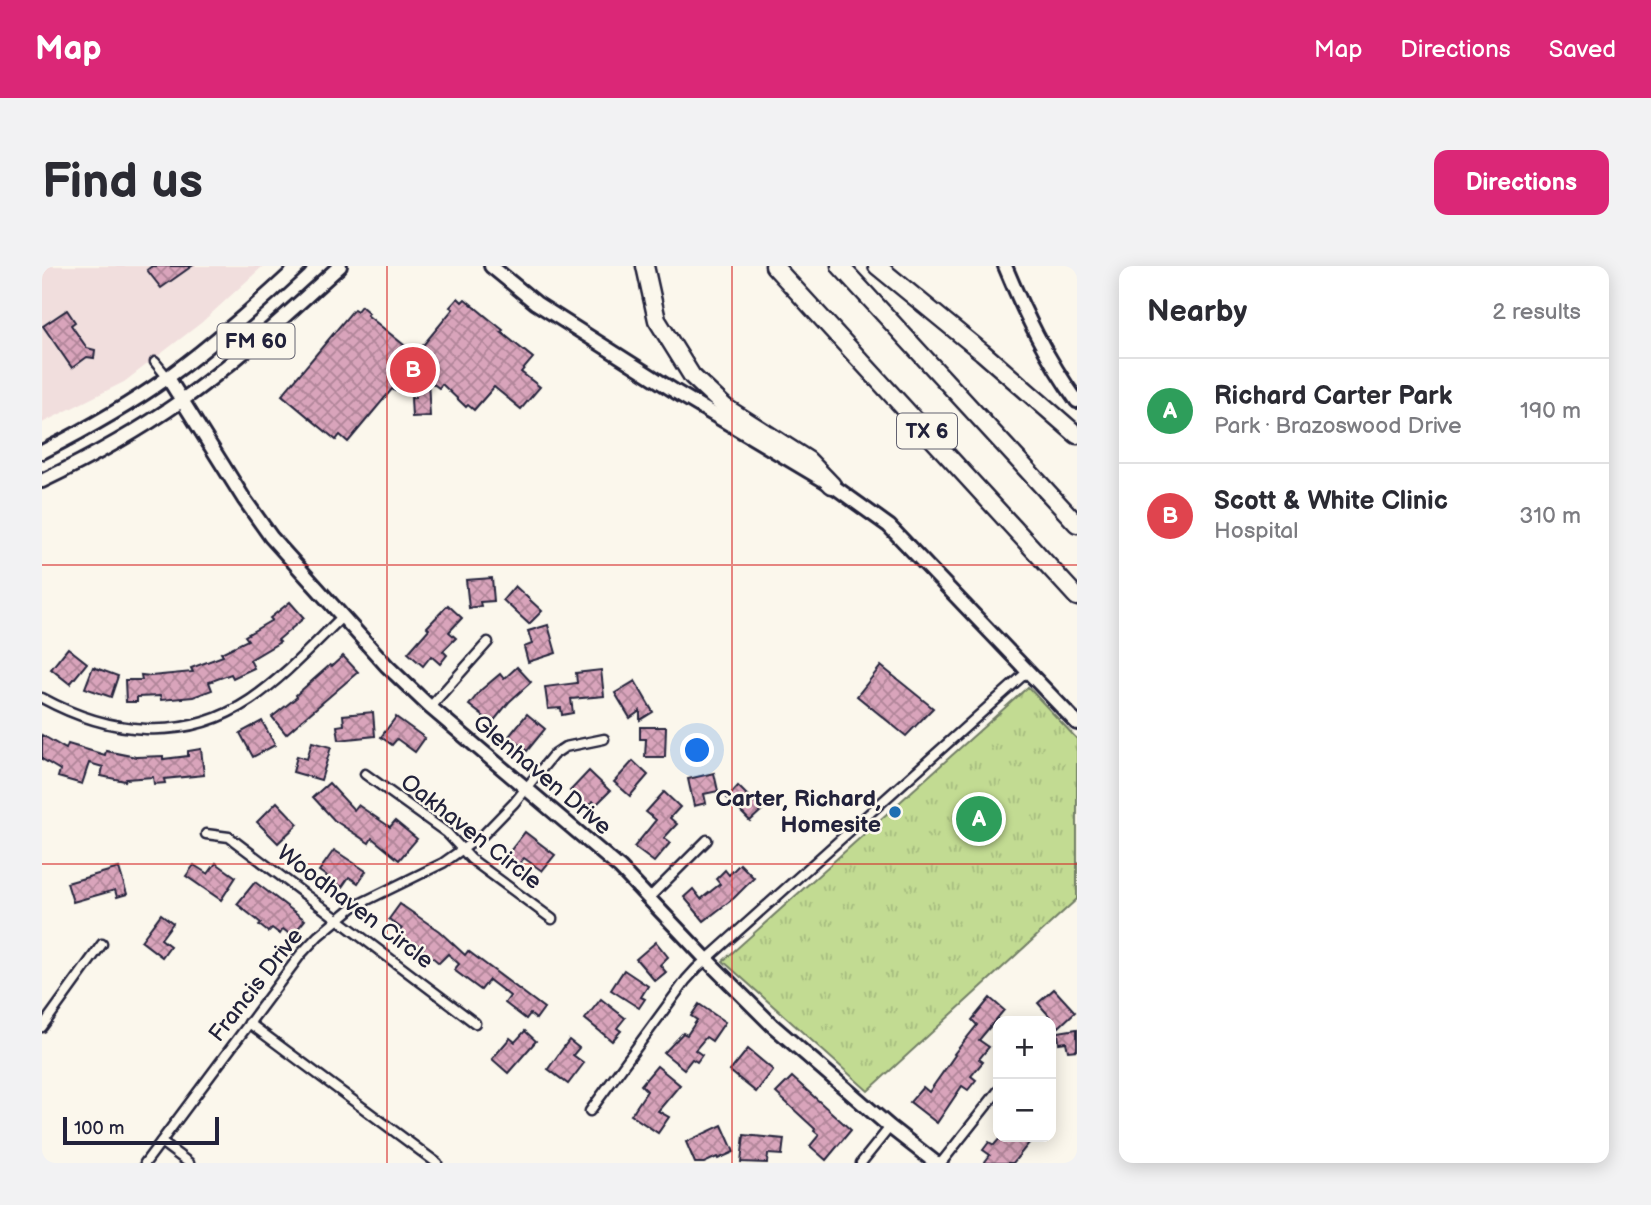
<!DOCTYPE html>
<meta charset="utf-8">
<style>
:root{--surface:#fff;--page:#f2f2f3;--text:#2b2b33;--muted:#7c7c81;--line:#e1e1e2;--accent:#db2777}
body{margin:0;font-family:"Balsamiq Sans",sans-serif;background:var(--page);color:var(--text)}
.controls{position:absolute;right:21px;bottom:21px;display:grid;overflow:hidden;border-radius:14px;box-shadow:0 4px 18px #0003}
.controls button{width:63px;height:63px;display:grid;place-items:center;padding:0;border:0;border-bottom:2px solid var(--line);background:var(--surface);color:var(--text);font:35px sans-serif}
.scale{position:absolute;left:21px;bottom:18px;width:156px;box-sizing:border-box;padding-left:7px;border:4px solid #22223b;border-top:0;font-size:19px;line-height:24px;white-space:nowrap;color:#22223b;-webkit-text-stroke:5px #fbf7ec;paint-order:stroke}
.you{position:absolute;left:656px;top:485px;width:24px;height:24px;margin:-18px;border:5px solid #fff;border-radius:50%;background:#1a73e8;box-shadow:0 0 0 10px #1a73e833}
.badge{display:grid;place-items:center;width:46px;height:46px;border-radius:50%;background:var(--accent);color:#fff;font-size:23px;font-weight:700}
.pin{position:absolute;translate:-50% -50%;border:4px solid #fff;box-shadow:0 2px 7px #0006}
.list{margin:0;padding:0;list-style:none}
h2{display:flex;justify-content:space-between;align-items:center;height:91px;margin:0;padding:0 28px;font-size:30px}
h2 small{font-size:23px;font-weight:400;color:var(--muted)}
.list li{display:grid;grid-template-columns:46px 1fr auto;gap:21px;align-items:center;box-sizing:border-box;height:105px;padding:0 28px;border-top:2px solid var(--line)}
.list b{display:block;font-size:26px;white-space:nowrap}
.list p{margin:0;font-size:23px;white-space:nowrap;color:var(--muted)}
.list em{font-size:23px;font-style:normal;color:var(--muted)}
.map{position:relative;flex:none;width:1035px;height:897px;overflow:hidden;border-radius:14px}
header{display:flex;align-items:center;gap:42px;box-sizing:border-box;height:98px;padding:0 35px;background:var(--accent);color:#fff}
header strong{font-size:33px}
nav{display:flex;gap:38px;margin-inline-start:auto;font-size:24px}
.intro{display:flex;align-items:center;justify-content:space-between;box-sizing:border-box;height:168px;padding:0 42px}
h1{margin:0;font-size:49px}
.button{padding:18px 32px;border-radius:14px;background:var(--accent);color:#fff;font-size:24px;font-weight:700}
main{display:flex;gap:42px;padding:0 42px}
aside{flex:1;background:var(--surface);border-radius:14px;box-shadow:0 4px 18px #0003}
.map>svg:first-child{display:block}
.built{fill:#f1dedd}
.grass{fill:url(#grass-tufts);stroke:#727e66;stroke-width:2}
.building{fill:url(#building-cross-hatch);stroke:#22223b;stroke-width:2}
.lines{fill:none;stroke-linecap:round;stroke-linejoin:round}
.street-casing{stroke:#22223b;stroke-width:13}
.secondary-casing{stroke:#22223b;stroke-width:18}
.primary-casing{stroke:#22223b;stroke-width:18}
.highway-casing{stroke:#22223b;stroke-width:21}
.street{stroke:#fbf7ec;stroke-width:8}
.secondary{stroke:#fbf7ec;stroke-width:12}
.primary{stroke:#fbf7ec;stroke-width:12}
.highway{stroke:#fbf7ec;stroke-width:16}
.grid{fill:none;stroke:#d62828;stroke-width:2;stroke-opacity:0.55}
.poi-dot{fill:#1f6fb2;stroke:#fbf7ec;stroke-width:2.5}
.labels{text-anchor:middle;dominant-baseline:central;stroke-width:5;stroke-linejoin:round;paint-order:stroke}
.shield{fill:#fbf7ec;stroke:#636270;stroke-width:2}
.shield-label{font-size:21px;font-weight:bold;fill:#22223b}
.street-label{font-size:23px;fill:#22223b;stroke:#fbf7ec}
.poi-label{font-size:23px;font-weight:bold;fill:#22223b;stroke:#fbf7ec;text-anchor:end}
</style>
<header>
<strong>Map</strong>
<nav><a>Map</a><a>Directions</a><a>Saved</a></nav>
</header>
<div class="intro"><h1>Find us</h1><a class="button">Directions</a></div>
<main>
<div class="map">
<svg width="1035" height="897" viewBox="0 0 1035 897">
<defs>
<pattern id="grass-tufts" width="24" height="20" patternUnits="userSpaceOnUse" patternTransform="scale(1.75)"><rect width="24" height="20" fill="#c2db92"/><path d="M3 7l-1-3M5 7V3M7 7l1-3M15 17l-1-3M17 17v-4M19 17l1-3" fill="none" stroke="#a6bc7f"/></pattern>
<pattern id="building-cross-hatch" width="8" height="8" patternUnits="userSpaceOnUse" patternTransform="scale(1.75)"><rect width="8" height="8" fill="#d9a4bb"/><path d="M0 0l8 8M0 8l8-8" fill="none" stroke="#b08599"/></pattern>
</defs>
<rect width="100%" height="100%" fill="#fbf7ec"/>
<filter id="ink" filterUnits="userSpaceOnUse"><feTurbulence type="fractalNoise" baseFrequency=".0143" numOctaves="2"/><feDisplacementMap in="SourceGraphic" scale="14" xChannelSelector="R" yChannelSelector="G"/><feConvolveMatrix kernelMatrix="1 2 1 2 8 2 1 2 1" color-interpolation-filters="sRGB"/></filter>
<g filter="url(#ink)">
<polygon class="built" points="0,0 221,0 159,57 82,116 0,157"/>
<polygon class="grass" points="986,421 1035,473 1035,633 826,825 681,695"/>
<g class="building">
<polygon points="110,0 150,0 119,22 105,4"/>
<polygon points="416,32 420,36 423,33 446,52 461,64 459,66 491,92 479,106 498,121 479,143 452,121 432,144 426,139 424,141 400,118 397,122 386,114 388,150 370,151 369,132 373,132 371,103 353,125 350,123 306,176 298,169 294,174 240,129 312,43 315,45 319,40 327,47 325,49 367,83 378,83 411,43 408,41"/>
<polygon points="25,44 33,56 29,59 45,82 53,84 52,92 45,91 30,102 1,60"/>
<polygon points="450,312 452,335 438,336 439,340 427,342 424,314"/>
<polygon points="473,320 500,345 487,358 461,334"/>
<polygon points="248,336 262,352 236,374 238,376 208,394 212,402 191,412 189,408 167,416 170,424 151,431 119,434 118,430 95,431 95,436 84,436 83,414 100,414 99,409 109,410 151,406 149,402 181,390 179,387 206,374 203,370 230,354 228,352"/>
<polygon points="406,339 420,352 407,366 414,372 401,385 405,389 398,398 389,390 381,400 366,387 387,363 385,361"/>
<polygon points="506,359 514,387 486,396 482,381 490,378 486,365"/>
<polygon points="26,382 45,397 28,418 9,403"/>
<polygon points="301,390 316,406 244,468 230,451 255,431 254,429 288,399 290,400"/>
<polygon points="839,400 891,442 864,470 815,430"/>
<polygon points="51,401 76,410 69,431 43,422"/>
<polygon points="475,401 489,416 467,436 450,457 427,439 439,424 458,408 462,413"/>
<polygon points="559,404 562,430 529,433 531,447 520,449 519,442 506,443 503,421 535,417 534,407"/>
<polygon points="593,415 611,446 598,454 598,445 588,452 573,427"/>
<polygon points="331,446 333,470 297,474 295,460 302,459 301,449"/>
<polygon points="485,448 503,463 485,485 467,470"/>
<polygon points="354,451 383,472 373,486 355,473 350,479 339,471"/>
<polygon points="220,455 233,479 211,491 198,467"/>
<polygon points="598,461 624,461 623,491 603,491 604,473 598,473"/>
<polygon points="0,469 24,483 26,478 63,489 64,485 94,491 121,490 121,493 146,490 146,485 159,483 162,509 122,513 123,517 112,518 111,511 84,513 83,515 59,510 61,501 47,497 40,518 16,511 18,504 0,493"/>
<polygon points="270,476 289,481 279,514 251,506 255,490 265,493"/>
<polygon points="591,495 606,509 588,530 572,516"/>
<polygon points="547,505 568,525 554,539 551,535 545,541 528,525"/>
<polygon points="672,507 676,525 662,528 664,537 652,540 646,513"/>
<polygon points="287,517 312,544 316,539 348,561 353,555 375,573 357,594 330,572 327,577 292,554 271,531"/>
<polygon points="696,520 720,544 708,555 685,532"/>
<polygon points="622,526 638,541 628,552 635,558 622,572 628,577 612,596 592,581 614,554 604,546"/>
<polygon points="235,536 256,558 236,577 215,556"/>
<polygon points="483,566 513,589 500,605 482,592 477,598 465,589"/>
<polygon points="292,584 324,605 316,617 307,611 300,621 277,605"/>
<polygon points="174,597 194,611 179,634 144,610 152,599 166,608"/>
<polygon points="698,598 712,612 692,632 662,655 642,631 651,623 659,633 678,618 674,613 683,604 687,609"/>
<polygon points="77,602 85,628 75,631 73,624 31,636 25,617"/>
<polygon points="213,616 263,654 250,670 241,663 238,668 230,662 226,666 217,659 219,657 195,638"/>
<polygon points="358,638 397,665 423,689 426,685 502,742 494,753 488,748 484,753 463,737 468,730 447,714 439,724 412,704 417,698 406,688 397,697 375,678 373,680 356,668 360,663 347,653"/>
<polygon points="119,648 131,657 119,673 128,680 120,691 99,675"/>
<polygon points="614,676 626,691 618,699 624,706 613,715 594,693"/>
<polygon points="582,704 606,720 599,731 603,733 597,742 569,724"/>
<polygon points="1012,723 1033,746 1017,761 996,737"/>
<polygon points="948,732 962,744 937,774 947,781 937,793 941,796 929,810 934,814 926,824 920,820 895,857 868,836 881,821 887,826 913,789 912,788 935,759 930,754"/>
<polygon points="559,733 583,752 575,762 579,765 570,775 543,753"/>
<polygon points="657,738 683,756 670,775 664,771 653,784 660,789 655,796 650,793 642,803 622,787 641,767 645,769 655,754 649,750"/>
<polygon points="1035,763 1035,784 1026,785 1024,776 1017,777 1016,766"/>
<polygon points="483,765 494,775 466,807 450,793 468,772 473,776"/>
<polygon points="527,774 537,782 531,789 542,797 526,818 506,803"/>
<polygon points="706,783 731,804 714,826 688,805"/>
<polygon points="615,800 638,819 616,845 627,851 616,867 589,849 605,825 599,819"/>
<polygon points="750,811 809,864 784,894 768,880 777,869 772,865 773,863 734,827"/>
<polygon points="680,859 692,886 676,893 675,891 662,897 653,897 644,876"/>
<polygon points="702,869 742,873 740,889 726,888 725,897 699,896"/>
<polygon points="959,871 992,871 971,897 942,897 948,889 941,884 947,876 952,879"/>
</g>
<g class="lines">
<g class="street-casing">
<g id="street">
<polyline points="113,96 126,112"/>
<path d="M0 432C66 468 142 478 208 434 242 411 270 380 299 352"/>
<polyline points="388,441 446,376"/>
<polyline points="323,508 405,567 429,593 510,653"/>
<polyline points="164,568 187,571 433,757"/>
<polyline points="608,631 665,574"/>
<polyline points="207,757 395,897"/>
<polyline points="0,761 60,678"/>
<polyline points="548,845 644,714 655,702 985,406"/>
<polyline points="119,876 147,897"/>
<polyline points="103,897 259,688 276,670 311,641 401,597 442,568 472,537 511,489 523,481 562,473"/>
<polyline points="819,897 848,861"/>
<polyline points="899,897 956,825"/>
</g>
</g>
<g class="secondary-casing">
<g id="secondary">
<polyline points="449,0 494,37 634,126 790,219 847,260 1035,457"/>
<path d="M963 0C983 48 1004 92 1035 135"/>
<polyline points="126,112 202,233 229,271 345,400 388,441 578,602 665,694 730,759 848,861 894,897"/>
</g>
</g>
<g class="primary-casing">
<g id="primary">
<path d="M0 186C43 164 86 140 125 112 172 78 215 39 257 0"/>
<path d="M0 215C48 192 95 166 139 135 196 95 247 46 298 0"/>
</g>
</g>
<g class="highway-casing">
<g id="highway">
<polyline points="603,0 615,54 650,110 683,141 766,194 790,219"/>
<polyline points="732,0 1035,331"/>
<polyline points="798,0 1035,258"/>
<polyline points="835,0 940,86 1035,169"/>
</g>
</g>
<use href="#street" class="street"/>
<use href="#secondary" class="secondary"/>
<use href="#primary" class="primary"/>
<use href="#highway" class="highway"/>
</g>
</g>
<path class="grid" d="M345 0V897M690 0V897M0 299H1035M0 598H1035"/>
<circle class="poi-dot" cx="853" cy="546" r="7"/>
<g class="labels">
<g class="shield">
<rect x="175.5" y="57.5" width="77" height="35" rx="5"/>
<rect x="855" y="147.5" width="60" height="35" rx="5"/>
</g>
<g class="shield-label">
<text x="214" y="75">FM 60</text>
<text x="885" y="165">TX 6</text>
</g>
<g class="street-label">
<text transform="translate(500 509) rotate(40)">Glenhaven Drive</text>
<text transform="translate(429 566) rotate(38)">Oakhaven Circle</text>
<text transform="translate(313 641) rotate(37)">Woodhaven Circle</text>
<text transform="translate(214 719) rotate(-52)">Francis Drive</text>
</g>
<g class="poi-label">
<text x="839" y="533">Carter, Richard,<tspan x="839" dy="26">Homesite</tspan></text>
</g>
</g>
</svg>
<div class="controls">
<button>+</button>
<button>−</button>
</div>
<div class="scale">100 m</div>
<div class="you"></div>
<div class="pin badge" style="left:937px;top:553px;background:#2e9e5b">A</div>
<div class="pin badge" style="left:371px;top:104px;background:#e0444e">B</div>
</div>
<aside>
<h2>Nearby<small>2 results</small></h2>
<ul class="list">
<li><span class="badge" style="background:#2e9e5b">A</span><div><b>Richard Carter Park</b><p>Park · Brazoswood Drive</p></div><em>190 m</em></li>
<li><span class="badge" style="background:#e0444e">B</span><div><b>Scott &amp; White Clinic</b><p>Hospital</p></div><em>310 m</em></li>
</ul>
</aside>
</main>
